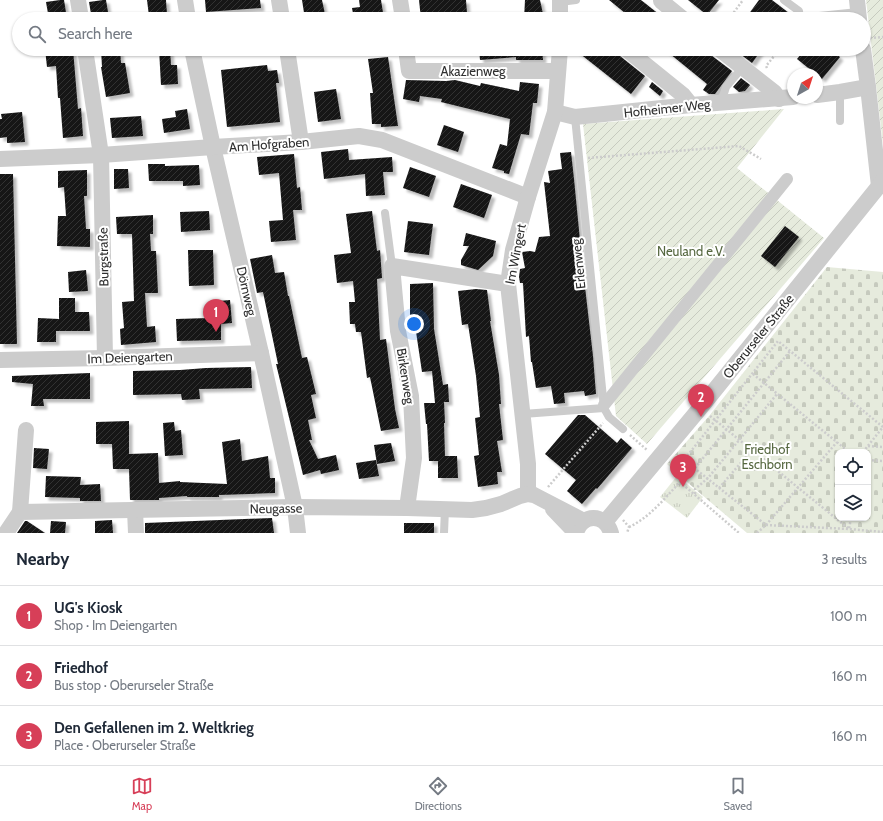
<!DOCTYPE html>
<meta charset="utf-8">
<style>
:root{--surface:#fff;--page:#f6f6f7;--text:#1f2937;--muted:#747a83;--line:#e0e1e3;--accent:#d73f58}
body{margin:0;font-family:Cabin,sans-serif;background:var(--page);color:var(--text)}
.controls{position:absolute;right:12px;bottom:12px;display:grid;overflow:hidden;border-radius:8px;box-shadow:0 1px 3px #0004}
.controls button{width:36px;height:36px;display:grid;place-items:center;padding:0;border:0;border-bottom:1px solid var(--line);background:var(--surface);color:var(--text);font:20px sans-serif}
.compass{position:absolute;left:787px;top:68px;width:36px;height:36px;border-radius:50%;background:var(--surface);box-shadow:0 1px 3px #0004;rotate:39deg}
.you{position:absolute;left:414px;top:324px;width:14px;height:14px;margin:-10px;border:3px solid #fff;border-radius:50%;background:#1a73e8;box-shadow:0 0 0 6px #1a73e833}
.badge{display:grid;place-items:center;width:26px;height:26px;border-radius:50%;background:var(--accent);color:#fff;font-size:13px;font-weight:700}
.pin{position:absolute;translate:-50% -33px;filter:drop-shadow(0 1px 2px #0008)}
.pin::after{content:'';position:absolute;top:21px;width:14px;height:12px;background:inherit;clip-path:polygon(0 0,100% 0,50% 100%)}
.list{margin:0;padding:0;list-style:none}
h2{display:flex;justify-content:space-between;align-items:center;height:52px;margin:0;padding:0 16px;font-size:17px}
h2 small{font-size:13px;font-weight:400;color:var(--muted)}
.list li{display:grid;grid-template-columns:26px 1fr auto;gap:12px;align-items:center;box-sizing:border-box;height:60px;padding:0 16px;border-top:1px solid var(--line)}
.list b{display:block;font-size:15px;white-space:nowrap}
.list p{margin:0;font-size:13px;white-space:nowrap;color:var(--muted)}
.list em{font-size:13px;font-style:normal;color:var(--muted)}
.icon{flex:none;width:22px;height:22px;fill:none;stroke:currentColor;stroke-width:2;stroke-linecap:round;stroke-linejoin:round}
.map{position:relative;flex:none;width:883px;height:533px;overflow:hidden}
.search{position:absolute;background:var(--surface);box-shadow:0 1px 3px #0004;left:12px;right:12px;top:12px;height:44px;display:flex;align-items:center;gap:10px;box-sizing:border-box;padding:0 14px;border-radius:22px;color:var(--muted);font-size:15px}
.sheet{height:232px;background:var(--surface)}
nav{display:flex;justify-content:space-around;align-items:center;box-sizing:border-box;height:56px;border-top:1px solid var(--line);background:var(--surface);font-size:11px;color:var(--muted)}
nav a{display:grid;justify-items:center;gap:2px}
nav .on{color:var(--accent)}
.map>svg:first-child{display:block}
.grass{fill:url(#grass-tufts)}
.cemetery{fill:url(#cemetery-stones);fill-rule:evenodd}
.garden{fill:url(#garden-furrows)}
.building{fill:url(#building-hatch);filter:url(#shadow)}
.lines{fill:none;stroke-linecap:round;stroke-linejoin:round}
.path{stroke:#ccc;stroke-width:2.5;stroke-dasharray:2 2;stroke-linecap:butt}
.service{stroke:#ccc;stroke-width:8}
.pedestrian{stroke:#ccc;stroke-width:12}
.minor{stroke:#ccc;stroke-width:16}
.labels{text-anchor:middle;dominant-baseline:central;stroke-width:4;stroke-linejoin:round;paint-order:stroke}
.street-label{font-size:13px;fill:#2f2f2f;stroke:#fff}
.park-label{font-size:13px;fill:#55673f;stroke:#fff}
</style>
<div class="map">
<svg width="883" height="533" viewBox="0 0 883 533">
<defs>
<pattern id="grass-tufts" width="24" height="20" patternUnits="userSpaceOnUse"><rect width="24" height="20" fill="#e6ebdd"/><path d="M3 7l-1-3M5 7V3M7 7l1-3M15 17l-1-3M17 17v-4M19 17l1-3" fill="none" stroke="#c6cabe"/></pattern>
<pattern id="cemetery-stones" width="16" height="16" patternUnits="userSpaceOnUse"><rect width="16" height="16" fill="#e6ebdd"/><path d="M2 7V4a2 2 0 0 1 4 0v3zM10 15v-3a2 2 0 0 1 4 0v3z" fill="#c6cabe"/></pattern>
<pattern id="garden-furrows" width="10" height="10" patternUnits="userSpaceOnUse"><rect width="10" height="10" fill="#e6ebdd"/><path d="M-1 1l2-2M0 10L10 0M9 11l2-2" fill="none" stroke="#c6cabe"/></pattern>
<pattern id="building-hatch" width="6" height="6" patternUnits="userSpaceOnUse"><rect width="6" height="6" fill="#161616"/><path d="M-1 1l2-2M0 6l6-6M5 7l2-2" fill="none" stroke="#303030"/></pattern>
<filter id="shadow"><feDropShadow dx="3.5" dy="3.5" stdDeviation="1" flood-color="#0004"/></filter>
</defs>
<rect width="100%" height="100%" fill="#fff"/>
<polygon class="grass" points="677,476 703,497 687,518 660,497"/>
<path class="cemetery" d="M827 267 883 272V533H747L695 489 667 464 709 416ZM838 452H868V518H838Z"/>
<g class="garden">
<polygon points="866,0 883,0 883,145"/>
<polygon points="784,109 737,168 824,238 647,444 616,416 583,124"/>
</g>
<g class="building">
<polygon points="60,0 64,0 67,19 49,19 46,2"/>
<polygon points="103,0 106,0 108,12 91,14 89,2"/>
<polygon points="147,0 166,0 167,15 149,16"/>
<polygon points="205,0 260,0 261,8 206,12"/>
<polygon points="302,0 322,0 326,19 305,19"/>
<polygon points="359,0 381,0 384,19 354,19 352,8 360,7"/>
<polygon points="419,0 466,0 467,13 436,16 430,16 429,19 421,19"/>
<polygon points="525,0 540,0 543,14 537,19 524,19"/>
<polygon points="609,0 641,0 665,19 630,19 630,17"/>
<polygon points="688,0 719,0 707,15"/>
<polygon points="759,0 772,0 789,13 785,19 745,19"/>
<polygon points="45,49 73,49 78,109 81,108 83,136 63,138 60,98 58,98 56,66 47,67"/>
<polygon points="101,49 120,49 121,63 125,63 130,93 106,97 101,67 102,67"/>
<polygon points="159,49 170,49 171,65 177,65 178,84 161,85"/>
<polygon points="479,49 542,49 543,60 516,60 516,57 480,60"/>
<polygon points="574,49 617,49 617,53 620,56 645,76 631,94"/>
<polygon points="664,49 703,49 732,71 715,94 709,94 703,90 707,84"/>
<polygon points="736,49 762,49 752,63 735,50"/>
<polygon points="805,49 830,49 840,57 822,79 797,59"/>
<polygon points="388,57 398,126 381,127 381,124 372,124 370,93 373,93 368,59"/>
<polygon points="267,65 268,71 277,70 279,83 276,83 280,122 227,127 221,70"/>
<polygon points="741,78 750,85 745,91 739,92 733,87"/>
<polygon points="406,80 446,81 455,80 480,86 481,83 519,91 520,82 539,84 537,103 533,103 529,135 521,134 509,174 504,173 504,171 492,168 500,144 507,146 510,119 441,102 442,99 420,96 419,102 403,99"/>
<polygon points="652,82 663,91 660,96 649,87"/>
<polygon points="336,89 341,119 318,122 314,92"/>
<polygon points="187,109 190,129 164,133 162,119 176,117 175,111"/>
<polygon points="22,112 25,142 7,143 7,137 0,138 0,119 2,119 1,114"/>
<polygon points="141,116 143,136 112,138 110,118"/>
<polygon points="444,125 464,132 458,152 437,145"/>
<polygon points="348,149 349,160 392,157 393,172 383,172 385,195 366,196 365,174 324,179 321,152"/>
<polygon points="571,152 574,179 582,261 593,356 596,394 585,396 584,391 564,393 565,403 554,404 551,386 536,388 532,362 531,362 529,336 526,337 523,283 520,283 519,277 520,269 525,268 522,252 530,251 535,252 539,237 550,236 544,182 550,183 548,171 562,169 560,153"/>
<polygon points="294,154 297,188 300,187 302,210 293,210 296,240 271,242 269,221 283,220 279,173 259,175 257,157"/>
<polygon points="148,164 165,164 165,166 199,165 200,185 183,186 183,181 149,181"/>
<polygon points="410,167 436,176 429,197 403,188"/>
<polygon points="114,169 128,169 129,188 114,189"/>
<polygon points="87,170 87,196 84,196 86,229 90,229 90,247 57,246 58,216 66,216 64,187 58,188 58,171"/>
<polygon points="0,174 13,174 17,344 0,344"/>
<polygon points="461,184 492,195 484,218 453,207"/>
<polygon points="209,211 210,230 181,232 180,212"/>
<polygon points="372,211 377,251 380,250 382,278 377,279 380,340 386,339 395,409 399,428 381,431 370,377 367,378 361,332 356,332 355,324 350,324 349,302 355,302 353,281 337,283 334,255 351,253 346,214"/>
<polygon points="153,215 153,234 150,234 151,251 156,251 158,293 145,293 147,327 155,326 156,342 121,345 120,329 124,328 122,302 134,301 132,234 117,234 116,217"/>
<polygon points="408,221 433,224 429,255 404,252"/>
<polygon points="785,226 799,237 775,267 761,256"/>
<polygon points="466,233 496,241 493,256 478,270 461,265 461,260 469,246 463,246"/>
<polygon points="188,250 213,250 214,285 189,286"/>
<polygon points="272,255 275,273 284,272 288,296 289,296 302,358 307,357 316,394 311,395 316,418 308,420 312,440 309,440 318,459 336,455 339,470 321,474 320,470 303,475 276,364 278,364 263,292 257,293 250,259"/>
<polygon points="86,270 88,291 69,292 68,272"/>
<polygon points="433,283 434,329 443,385 448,384 449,402 444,402 445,423 444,423 445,456 457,456 458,478 438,478 438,461 429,461 427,424 426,424 424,403 435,403 432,371 422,372 415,325 410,325 410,284"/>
<polygon points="476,289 487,290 491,321 490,321 499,375 501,404 499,404 503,440 497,441 502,472 497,472 498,484 478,487 474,456 479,455 475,418 480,417 476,376 468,324 462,325 458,291"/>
<polygon points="59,298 75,298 75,312 89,312 90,331 56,331 56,342 37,342 38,318 59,319"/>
<polygon points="230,300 232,323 221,324 221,340 177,341 176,319 209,318 208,302"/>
<polygon points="251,367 252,388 199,389 200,399 182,400 181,394 133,395 133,371 180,370 206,368"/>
<polygon points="90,373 90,399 43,399 44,406 31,406 33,384 12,382 12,376"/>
<polygon points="578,415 585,415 617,443 621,438 632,448 597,489 596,488 582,504 567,491 576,480 545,454"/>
<polygon points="129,421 129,454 158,453 159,483 180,481 180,482 227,484 222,442 240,439 242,461 268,456 270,478 275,478 275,493 219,495 219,497 187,497 187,496 159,498 159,500 130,500 129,469 113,469 112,444 96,444 96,422"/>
<polygon points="174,422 175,431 181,430 183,455 165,456 163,423"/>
<polygon points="391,443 395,461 377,464 374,445"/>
<polygon points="34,448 49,449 47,469 33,468"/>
<polygon points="376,460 379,476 359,479 356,463"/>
<polygon points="46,476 81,477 80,485 100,484 101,501 80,501 80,498 45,497"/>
<polygon points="272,518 274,533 145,533 145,523"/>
<polygon points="112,520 113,533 95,533 95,521"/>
<polygon points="25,521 27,521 45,533 17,533"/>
<polygon points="51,521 66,522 65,533 50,533"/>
<rect x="404" y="523" width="30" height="10"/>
</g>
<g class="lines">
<g class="path">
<polyline points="729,19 743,0"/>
<polyline points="870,38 883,37"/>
<polyline points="767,68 766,66 780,49"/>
<polyline points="588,158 739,146 761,159"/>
<polyline points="753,374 849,452"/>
<polyline points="710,416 849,529 851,518"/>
<polyline points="883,427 778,341 684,460 766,525 849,529 883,532"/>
<polyline points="630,435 647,450"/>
<polyline points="868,446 883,447"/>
<polyline points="863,452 883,427"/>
<polyline points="868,460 883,461"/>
<polyline points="695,468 790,351"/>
<polyline points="548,487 603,423"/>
<polyline points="719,488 752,450"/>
<polyline points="695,494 695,489 708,478 777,394"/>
<polyline points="623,520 629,527 627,533"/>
<path d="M629 527C649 518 665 498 680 482L739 533"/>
<polyline points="757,533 766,525 837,442"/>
</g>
<g class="service">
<polyline points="784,0 799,11 800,18 858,12"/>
<polyline points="560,2 576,0"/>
<polyline points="721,103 726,87 743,67"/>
<polyline points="575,117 604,408 609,417 623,429"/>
<polyline points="840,121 840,92"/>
<polyline points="385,213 392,266"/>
<polyline points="523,414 604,408"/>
<polyline points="444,533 445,509"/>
</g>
<polyline class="pedestrian" points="604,405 787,179"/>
<g class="minor">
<polyline points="78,0 81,19"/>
<polyline points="185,0 188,19"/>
<polyline points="279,0 282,19"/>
<polyline points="400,0 403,19"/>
<polyline points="560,0 560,19"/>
<polyline points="661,0 661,1 683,19"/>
<polyline points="857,0 859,19"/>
<polyline points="85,49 101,155 105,358"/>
<polyline points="192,49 213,147 261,353 295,507 298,533"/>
<polyline points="287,49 301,142"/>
<polyline points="406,49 409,71 558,71"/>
<polyline points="626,49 683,95 691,105"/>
<polyline points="719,49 774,92 779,99"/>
<polyline points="863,49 868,87 879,186"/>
<polyline points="817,95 840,92 868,87"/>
<polyline points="555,112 575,117 691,105 793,97"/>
<polyline points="0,159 101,155 213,147 301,142 359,136 382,140 528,197"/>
<polyline points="0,360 105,358 261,353"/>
<polyline points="528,494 528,464 508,284 513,250 528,197 555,112 560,49"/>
<polyline points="407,508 414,458 411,396 398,331 392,266 508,284"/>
<path d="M553 509 576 533C582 513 605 513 611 533"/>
<polyline points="135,510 136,533"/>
<polyline points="20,512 26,430"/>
<polyline points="605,522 701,407 883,181"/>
<polyline points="6,533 20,512 295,507 407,508 472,510 486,508 501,504 520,496 528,494 534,495 584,521"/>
</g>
</g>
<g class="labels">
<g class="street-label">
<text x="473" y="71">Akazienweg</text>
<text transform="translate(667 108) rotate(-6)">Hofheimer Weg</text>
<text transform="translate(269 144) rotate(-4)">Am Hofgraben</text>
<text transform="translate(515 254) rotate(-79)">Im Wingert</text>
<text transform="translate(103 257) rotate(-91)">Burgstraße</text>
<text transform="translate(578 264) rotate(-96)">Erlenweg</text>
<text transform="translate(247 291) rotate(77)">Dörnweg</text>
<text transform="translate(758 336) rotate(-51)">Oberurseler Straße</text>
<text transform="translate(130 357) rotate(-2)">Im Deiengarten</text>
<text transform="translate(406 376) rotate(81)">Birkenweg</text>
<text transform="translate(276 508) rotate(-1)">Neugasse</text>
</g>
<g class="park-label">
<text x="691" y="251">Neuland e.V.</text>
<text x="767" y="449">Friedhof<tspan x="767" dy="15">Eschborn</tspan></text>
</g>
</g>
</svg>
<div class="controls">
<button><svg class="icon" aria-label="locate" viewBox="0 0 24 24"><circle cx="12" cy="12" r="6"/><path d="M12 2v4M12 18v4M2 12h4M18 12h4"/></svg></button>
<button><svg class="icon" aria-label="layers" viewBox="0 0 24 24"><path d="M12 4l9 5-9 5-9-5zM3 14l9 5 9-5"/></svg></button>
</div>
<svg class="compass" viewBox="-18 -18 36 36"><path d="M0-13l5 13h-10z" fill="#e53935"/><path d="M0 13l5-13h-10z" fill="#747a83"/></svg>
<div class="you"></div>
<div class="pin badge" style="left:216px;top:332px">1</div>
<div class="pin badge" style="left:701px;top:417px">2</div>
<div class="pin badge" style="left:683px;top:487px">3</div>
<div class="search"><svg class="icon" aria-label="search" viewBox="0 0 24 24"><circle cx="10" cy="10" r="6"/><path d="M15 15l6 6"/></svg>Search here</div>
</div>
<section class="sheet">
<h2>Nearby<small>3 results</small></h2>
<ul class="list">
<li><span class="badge">1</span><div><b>UG's Kiosk</b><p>Shop · Im Deiengarten</p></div><em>100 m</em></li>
<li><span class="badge">2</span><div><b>Friedhof</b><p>Bus stop · Oberurseler Straße</p></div><em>160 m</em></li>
<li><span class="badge">3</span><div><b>Den Gefallenen im 2. Weltkrieg</b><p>Place · Oberurseler Straße</p></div><em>160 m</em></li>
</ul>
</section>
<nav>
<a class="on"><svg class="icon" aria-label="map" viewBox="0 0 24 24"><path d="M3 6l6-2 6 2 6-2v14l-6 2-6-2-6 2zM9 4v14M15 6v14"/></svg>Map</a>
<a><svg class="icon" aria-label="directions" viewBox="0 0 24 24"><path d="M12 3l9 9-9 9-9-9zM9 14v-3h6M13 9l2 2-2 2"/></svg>Directions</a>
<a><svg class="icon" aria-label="saved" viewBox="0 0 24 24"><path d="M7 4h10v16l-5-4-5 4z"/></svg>Saved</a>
</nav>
